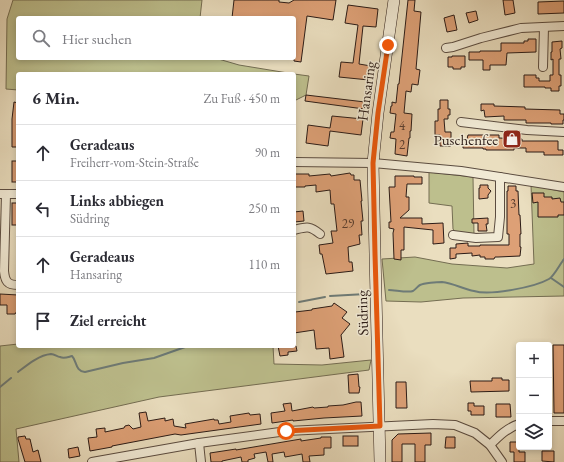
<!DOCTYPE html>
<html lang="de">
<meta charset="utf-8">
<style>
:root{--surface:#fff;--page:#f7f7f7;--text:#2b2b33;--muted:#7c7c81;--line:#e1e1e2}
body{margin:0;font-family:"EB Garamond",serif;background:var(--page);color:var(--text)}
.controls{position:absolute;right:12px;bottom:12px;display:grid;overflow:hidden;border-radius:4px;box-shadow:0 2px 6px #0003}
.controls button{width:36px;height:36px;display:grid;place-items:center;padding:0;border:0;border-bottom:1px solid var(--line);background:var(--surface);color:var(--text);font:20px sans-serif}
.stop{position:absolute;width:12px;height:12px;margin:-9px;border:3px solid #ea580c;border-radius:50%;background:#fff}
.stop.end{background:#ea580c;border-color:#fff;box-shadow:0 1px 4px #0008}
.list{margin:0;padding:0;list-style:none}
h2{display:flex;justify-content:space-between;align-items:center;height:52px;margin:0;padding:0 16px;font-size:17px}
h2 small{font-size:13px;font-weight:400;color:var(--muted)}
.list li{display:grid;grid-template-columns:26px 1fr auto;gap:12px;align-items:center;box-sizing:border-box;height:56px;padding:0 16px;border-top:1px solid var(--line)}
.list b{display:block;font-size:15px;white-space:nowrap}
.list p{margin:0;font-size:13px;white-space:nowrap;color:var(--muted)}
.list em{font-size:13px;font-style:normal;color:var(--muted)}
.icon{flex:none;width:22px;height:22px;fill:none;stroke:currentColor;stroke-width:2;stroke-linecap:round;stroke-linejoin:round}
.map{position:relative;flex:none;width:564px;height:462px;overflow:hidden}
.search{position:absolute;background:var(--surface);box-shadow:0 2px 6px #0003;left:16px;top:16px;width:280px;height:44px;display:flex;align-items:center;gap:10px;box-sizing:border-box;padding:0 14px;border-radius:4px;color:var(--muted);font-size:15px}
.panel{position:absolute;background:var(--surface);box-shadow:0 2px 6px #0003;left:16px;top:72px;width:280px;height:276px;border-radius:4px}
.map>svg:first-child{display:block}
.green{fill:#bdbf8d;stroke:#746d52}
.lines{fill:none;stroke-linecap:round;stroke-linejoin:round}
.stream{stroke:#6e7b77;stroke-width:2}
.building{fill:#dda076;stroke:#2b1b16}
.street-casing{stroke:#5b4c40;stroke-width:10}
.secondary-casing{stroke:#2b1b16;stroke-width:12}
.street{stroke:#f1ead5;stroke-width:8}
.secondary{stroke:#f1ead5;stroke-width:11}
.route{stroke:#ea580c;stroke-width:5}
.labels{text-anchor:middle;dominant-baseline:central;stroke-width:3;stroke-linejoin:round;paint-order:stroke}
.number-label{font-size:13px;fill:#583c2e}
.street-label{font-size:15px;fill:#2b1b16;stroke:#f1ead5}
.poi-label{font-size:15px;fill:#2b1b16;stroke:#f1ead5;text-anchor:end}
</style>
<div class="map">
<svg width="564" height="462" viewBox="0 0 564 462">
<rect width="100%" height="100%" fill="#eadebf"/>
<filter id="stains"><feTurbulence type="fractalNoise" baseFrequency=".005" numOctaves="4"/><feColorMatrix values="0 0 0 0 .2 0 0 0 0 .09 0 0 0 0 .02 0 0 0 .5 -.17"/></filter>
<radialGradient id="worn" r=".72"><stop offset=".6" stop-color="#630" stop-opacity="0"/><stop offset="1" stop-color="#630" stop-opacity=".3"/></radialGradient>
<g class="green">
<polygon points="13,0 202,0 200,18 18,18 18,58 215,58 239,65 294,74 18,74 18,90 6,89 7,19"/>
<polygon points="294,74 309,76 306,95 294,101"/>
<polygon points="429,172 473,177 474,235 456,233 453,229 452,206 429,203"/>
<polygon points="531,185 564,192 564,296 463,298 421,302 386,301 382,259 415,257 452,264 507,268 534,264"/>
<polygon points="18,344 18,346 273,346 274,364 322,365 371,360 369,370 159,397 16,429 19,462 0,462 0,346"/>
</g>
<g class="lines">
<g class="stream">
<polyline points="551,278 564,287"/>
<path d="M389 290C395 290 408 293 413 291 416 289 418 286 420 285 424 283 437 282 442 282 453 283 463 289 474 291 490 296 535 287 549 279 554 276 560 264 564 259"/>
<polyline points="330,296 366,294"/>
<polyline points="299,302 325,297"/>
<path d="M18 372C27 365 39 355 51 354 55 354 57 357 60 357 64 359 68 357 72 356 77 361 75 371 85 372L123 363 154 358 188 346"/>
<polyline points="0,387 11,378"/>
</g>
</g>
<g class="building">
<polygon points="234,0 279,0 279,2 289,3 294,0 336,0 333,20 307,16 301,62 294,61 294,18 232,18"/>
<polygon points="408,0 415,0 414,11 421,12 416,69 420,70 418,85 412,84 411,92 406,91 404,113 412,114 411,131 410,131 410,138 409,138 407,156 395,154 396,139 390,138 391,132 394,132 396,114 390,113 391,106 392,106 392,102 396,103 398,84 399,84"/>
<polygon points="503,0 513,0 515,13 505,15"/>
<polygon points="564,1 564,13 538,14 538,2"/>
<polygon points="348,5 378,9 376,27 363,26 359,64 371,66 369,80 339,77 341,62 353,63 358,25 345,23"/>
<polygon points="476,11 478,20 469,23 466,13"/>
<polygon points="454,15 457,30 447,32 444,18"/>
<polygon points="528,39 536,39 536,52 507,53 506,65 490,65 490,70 483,70 483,60 469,60 469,52 480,52 480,51 501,51 501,43 524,43 524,41 528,41"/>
<polygon points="562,41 562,48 560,49 561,59 559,59 559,75 561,75 561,86 559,86 559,91 551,91 551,88 545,88 545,87 524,87 524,75 536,75 536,78 539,78 539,81 550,81 550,75 553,75 553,59 551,60 551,52 552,52 552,42"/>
<polygon points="452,56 465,56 465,67 461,67 461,69 453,69 453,67 448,67 448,57 452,57"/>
<polygon points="306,95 365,102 364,109 305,101"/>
<polygon points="440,100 448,100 448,109 450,109 450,115 448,115 448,119 444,119 445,132 451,132 451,146 440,146 440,135 435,135 435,121 438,121 438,109 440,109"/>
<polygon points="14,102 18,103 18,147 12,147 12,119"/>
<polygon points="481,104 494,104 494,106 525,107 525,109 560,110 560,114 564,114 564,120 563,120 563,124 551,124 551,123 526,123 526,120 504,120 504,116 485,117 484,110 481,111"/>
<polygon points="332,116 363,119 361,135 330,131 328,146 306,143 308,125 330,128"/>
<polygon points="468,135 499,135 499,138 522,139 522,141 558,141 558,150 563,150 563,155 544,155 544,152 526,152 526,148 514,148 514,150 486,150 486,149 483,149 483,148 463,148 463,139 467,139"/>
<rect x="12" y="161" width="6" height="21"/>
<polygon points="350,173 351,175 354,175 354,180 360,180 362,201 361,201 363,221 361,221 362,235 359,235 360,244 348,247 349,262 352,262 353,271 326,274 322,254 320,254 319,245 333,243 331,231 337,231 334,204 331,204 330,190 316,192 316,185 305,186 305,187 294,187 294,174 309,174 309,176 330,174 331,176"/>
<polygon points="395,176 414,176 414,177 422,177 422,184 407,184 406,197 409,197 409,210 400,218 422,218 422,224 443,223 444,243 433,244 433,230 404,227 404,250 401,250 401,260 394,259 393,233 394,229 389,228 389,222 391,222 389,187 395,187"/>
<polygon points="480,185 488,185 488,188 491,191 488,195 488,198 479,199 479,188 480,188"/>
<polygon points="508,186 516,186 516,191 518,191 519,215 520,215 521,234 520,234 520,247 521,247 520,256 498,257 495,257 494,259 485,259 485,257 480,257 480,255 472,256 472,253 456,254 456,258 450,259 450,248 456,248 456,244 468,243 468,246 480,246 480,245 509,245 509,234 507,234 507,191 508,191"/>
<polygon points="532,193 544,193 544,197 552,197 552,199 560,198 561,202 564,202 564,215 558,215 558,217 538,217 538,202 533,203"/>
<rect x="12" y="203" width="6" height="22"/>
<polygon points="303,211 304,221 294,222 294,212"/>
<polygon points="488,218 488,224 486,224 487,231 478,231 478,223 472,223 472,219"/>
<polygon points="0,294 18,295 18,311 17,311 15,314 7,314 7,305 0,305"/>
<polygon points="334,303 347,312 342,318 350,324 341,335 344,357 330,359 329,348 316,349 314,330 294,333 294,318 295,318 295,312 312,310 312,309 332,306"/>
<polygon points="553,345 564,345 564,413 554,413"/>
<polygon points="278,346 296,346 297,351 288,352 288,355 280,356"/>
<polygon points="358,374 359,387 360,387 359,393 349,393 348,375"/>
<polygon points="492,378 502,378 502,380 509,380 509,391 471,392 470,381 492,381"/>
<polygon points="396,382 406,382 407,408 396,408"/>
<polygon points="356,402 361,402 362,416 324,418 293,421 293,420 272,423 271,413 285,411 283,404 291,403 292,411 313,407 314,408 328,407 328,406 343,405"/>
<polygon points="468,403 474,403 474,406 484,406 484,415 471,415 471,411 468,411"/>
<polygon points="496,404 510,404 511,417 496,417"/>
<polygon points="146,412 148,421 165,418 165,421 173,419 174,426 186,428 185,424 214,419 214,420 218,420 219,424 231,422 230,416 249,413 250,415 260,414 261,424 181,435 175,434 112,446 112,447 90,451 88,438 97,437 96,429 105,428 105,432 124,428 125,426 129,425 133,429 141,427 139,413"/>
<polygon points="431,433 431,445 425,445 425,462 415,462 415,444 402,444 402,462 392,462 392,440 398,434"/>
<polygon points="25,436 26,439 30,439 33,452 38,450 41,462 25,462 18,439 18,437"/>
<rect x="343" y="436" width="15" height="10"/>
<polygon points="321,437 331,437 331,448 324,448 324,455 309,456 310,462 303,462 302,454 285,457 284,452 272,454 273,462 268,462 266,452 254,454 255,458 248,460 248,462 242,462 241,457 222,461 222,462 211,462 210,453 236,449 236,450 301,439 301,441 321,438"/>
<polygon points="446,437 455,437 455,448 445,448"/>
<polygon points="510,442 519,442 519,452 525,452 525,462 514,462 514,452 510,452"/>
<polygon points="78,447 80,456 69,458 68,449"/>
<polygon points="542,451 554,451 554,462 542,461"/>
</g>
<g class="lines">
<g class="street-casing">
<g id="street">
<polyline points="446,48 453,47 481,38 521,28 564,26"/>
<polyline points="543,67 544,27"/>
<polyline points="461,122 527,130 564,132"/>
<polyline points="294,162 373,163 461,171 564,187"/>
<polyline points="0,194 18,194"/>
<path d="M6 194 4 271C5 281 7 285 18 285"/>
<path d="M294 230C306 227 309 225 320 234"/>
<polyline points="453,235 476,238 498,237 500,217 500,177"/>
<polyline points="549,421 564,421"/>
<polyline points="199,443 201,462"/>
<path d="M490 445C499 436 507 428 519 424"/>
<polyline points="92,462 199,443 287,431 433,424 455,425 475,433 490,445 502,462"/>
</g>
</g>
<g class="secondary-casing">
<polyline id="secondary" points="380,462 375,254 373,163 378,113 394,0"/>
</g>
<use href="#street" class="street"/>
<use href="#secondary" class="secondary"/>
</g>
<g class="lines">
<polyline class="route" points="286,431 380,426 375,254 373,163 378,113 388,45"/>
</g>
<defs>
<g id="shop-square" transform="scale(1)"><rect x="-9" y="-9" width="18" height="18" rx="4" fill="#8f2418" stroke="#f1ead5"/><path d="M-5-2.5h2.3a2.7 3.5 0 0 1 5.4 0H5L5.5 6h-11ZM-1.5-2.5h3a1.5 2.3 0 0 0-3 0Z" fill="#fff"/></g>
</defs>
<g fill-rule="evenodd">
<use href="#shop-square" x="512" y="139"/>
</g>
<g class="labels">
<g class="number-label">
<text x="402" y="125">4</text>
<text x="402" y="144">2</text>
<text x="513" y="203">3</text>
<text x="348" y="223">29</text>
</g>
<g class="street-label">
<text transform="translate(366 91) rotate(-82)">Hansaring</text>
<text transform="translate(362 313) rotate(-92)">Südring</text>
</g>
<g class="poi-label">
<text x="498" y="139">Puschenfee</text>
</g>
</g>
<rect width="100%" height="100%" filter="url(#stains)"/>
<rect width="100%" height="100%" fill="url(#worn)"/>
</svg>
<div class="controls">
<button>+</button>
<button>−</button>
<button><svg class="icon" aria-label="layers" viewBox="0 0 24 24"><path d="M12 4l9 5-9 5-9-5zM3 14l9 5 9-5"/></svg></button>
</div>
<div class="stop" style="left:286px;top:431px"></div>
<div class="stop end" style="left:388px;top:45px"></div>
<div class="search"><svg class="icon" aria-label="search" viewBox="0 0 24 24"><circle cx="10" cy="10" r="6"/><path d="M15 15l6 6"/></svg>Hier suchen</div>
<section class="panel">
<h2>6 Min.<small>Zu Fuß · 450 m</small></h2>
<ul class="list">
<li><svg class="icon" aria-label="ahead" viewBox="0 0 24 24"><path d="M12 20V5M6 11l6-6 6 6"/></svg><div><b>Geradeaus</b><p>Freiherr-vom-Stein-Straße</p></div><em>90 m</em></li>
<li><svg class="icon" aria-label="left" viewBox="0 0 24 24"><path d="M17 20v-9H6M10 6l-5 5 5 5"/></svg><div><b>Links abbiegen</b><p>Südring</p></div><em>250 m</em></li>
<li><svg class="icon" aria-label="ahead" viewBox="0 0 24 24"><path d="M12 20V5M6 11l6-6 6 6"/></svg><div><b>Geradeaus</b><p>Hansaring</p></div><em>110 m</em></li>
<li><svg class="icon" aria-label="arrive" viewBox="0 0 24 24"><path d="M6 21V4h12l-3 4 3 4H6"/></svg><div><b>Ziel erreicht</b></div></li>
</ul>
</section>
</div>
